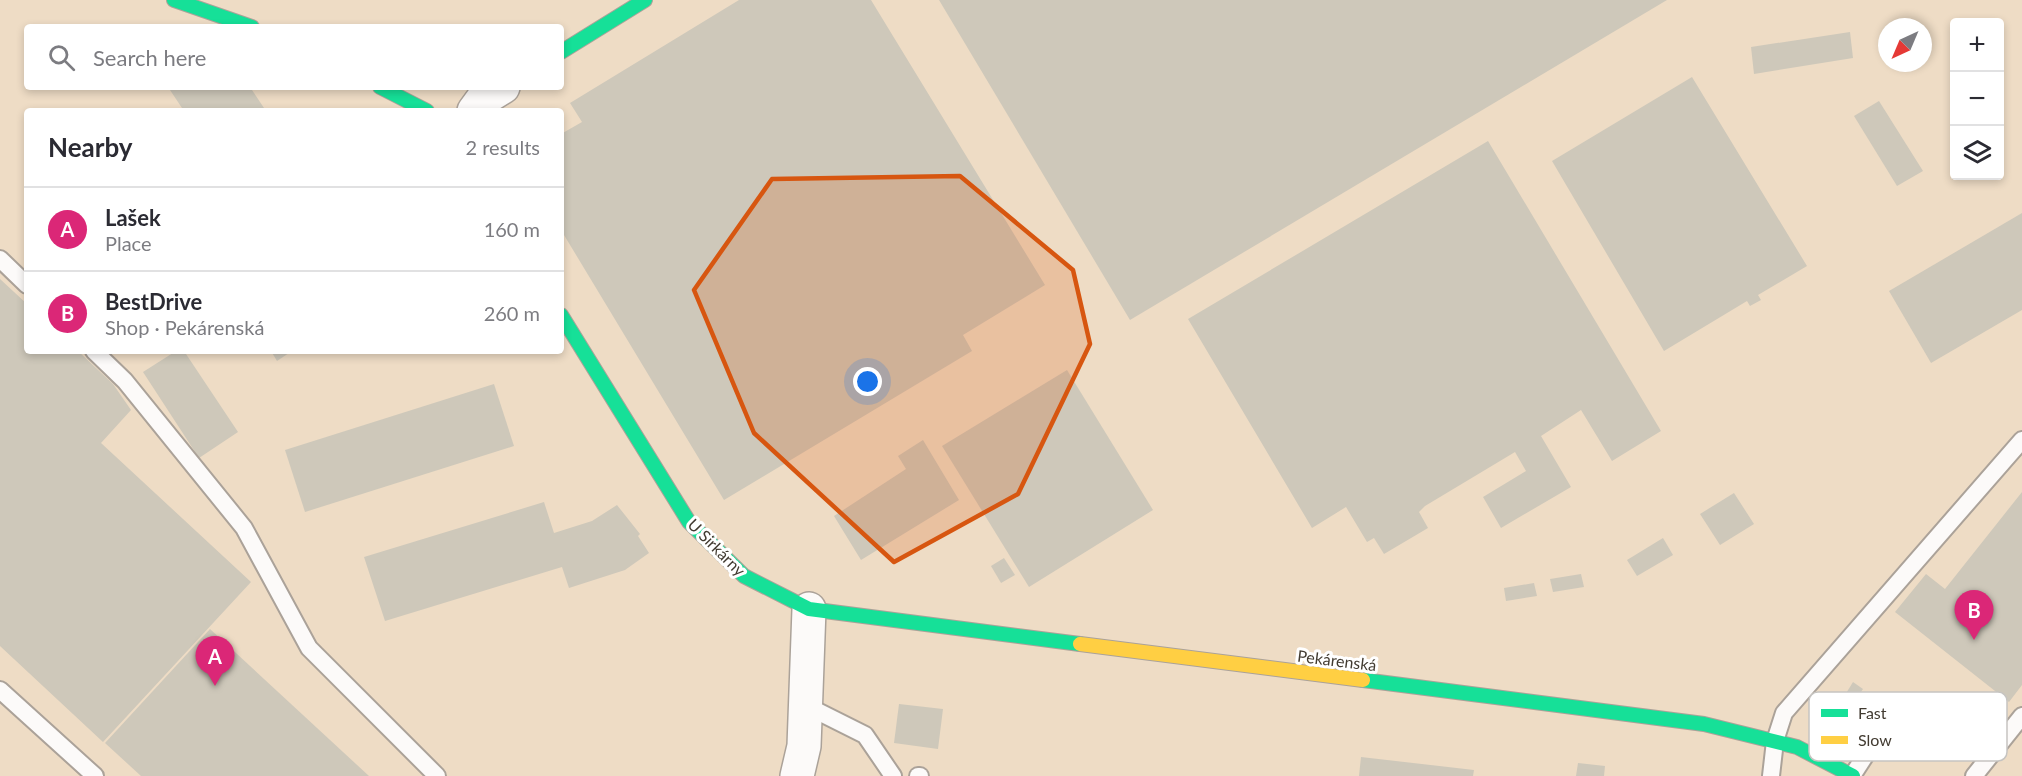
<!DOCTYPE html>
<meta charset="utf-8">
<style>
:root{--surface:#fff;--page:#f2f2f3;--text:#2b2b33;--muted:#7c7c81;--line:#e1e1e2;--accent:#db2777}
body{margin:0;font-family:Lato,sans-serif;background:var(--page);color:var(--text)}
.controls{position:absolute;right:18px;top:18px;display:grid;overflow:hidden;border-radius:6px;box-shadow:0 3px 9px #0003}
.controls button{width:54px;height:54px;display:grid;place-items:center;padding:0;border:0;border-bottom:2px solid var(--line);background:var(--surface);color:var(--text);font:30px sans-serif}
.compass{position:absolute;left:1878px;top:18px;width:54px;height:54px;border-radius:50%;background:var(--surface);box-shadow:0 3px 9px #0003;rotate:224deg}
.you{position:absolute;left:868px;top:382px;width:21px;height:21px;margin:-15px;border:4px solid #fff;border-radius:50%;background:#1a73e8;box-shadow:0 0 0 9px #1a73e833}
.badge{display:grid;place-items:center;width:39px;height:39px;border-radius:50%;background:var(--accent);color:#fff;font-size:20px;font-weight:700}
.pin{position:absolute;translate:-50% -50px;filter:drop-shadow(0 2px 3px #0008)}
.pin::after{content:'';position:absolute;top:32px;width:21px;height:18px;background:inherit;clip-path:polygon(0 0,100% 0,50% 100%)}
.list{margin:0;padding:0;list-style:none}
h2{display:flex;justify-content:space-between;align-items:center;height:78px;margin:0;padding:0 24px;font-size:26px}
h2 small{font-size:20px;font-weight:400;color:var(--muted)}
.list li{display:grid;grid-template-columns:39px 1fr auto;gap:18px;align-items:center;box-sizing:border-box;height:84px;padding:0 24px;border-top:2px solid var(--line)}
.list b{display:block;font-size:22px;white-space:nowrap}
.list p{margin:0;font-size:20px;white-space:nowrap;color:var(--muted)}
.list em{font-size:20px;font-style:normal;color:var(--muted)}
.icon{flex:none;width:33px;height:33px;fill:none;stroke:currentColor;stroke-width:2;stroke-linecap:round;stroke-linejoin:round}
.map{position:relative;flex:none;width:2022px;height:776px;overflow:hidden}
.search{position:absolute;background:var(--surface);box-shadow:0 3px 9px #0003;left:24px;top:24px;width:540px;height:66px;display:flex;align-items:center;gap:15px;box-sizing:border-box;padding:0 21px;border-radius:6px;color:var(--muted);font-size:22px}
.panel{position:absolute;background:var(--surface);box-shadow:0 3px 9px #0003;left:24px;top:108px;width:540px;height:246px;border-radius:6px}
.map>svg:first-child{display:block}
.built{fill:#eedcc5;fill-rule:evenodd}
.building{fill:#cec8ba}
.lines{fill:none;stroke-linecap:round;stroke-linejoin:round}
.lane-casing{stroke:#aba299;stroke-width:20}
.street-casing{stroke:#aba299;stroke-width:36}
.fast-casing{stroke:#aba299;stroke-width:16}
.slow-casing{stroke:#aba299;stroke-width:16}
.lane{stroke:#fcfaf9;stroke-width:16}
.street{stroke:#fcfaf9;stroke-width:33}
.fast{stroke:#16e098;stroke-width:14}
.slow{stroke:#ffcf43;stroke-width:14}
.marked{fill:#d75610;fill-opacity:0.2;stroke:#d75610;stroke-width:4.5;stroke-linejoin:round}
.labels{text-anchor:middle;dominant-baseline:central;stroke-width:6;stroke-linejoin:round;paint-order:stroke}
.street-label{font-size:16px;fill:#423b31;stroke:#fff}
.key{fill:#fff;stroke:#c6c4c1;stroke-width:1.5}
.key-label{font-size:16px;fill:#423b31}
</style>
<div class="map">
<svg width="2022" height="776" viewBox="0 0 2022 776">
<rect width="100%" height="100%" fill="#ece1d4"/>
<path class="built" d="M0 0H2022V776H0ZM1954 22H2000V176H1954ZM27 27H561V87H27ZM1887 27H1923V63H1887ZM27 111H561V351H27Z"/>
<g class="building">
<polygon points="739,0 871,0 1045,285 963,335 972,351 724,500 561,230 561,134 582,122 570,103"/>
<polygon points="939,0 1667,0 1130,320"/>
<polygon points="1850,32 1853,58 1754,74 1751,47"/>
<polygon points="1692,77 1807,266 1758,295 1761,300 1750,306 1747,301 1664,351 1552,161"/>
<polygon points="168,87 250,87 266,111 184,111"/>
<polygon points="1879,101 1923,171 1897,186 1854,116"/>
<polygon points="1488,141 1661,431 1612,461 1581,410 1541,436 1571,487 1501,528 1483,497 1526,471 1515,452 1425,506 1419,512 1428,528 1384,554 1374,538 1367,542 1346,507 1312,528 1188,319"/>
<polygon points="2022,213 2022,310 1931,363 1889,291"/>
<polygon points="0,279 27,304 27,351 78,351 113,384 131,410 101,443 251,582 103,742 0,646"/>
<polygon points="176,351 184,351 238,432 199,458 143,372"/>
<polygon points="271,351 292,351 277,361"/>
<polygon points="1067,370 1153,510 1029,587 942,446"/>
<polygon points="494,384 514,446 305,512 285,450"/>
<polygon points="923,440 959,500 861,560 834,516 906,469 898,456"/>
<polygon points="2022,492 2022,685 2009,702 1895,612 1926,574 1945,589"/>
<polygon points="1734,493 1754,524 1720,545 1700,514"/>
<polygon points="544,502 554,533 592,521 617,505 640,534 638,536 649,553 625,570 569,588 562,567 385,621 364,557"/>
<polygon points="1663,538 1673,555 1637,576 1627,560"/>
<polygon points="1004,558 1015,575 1001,583 991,566"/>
<polygon points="1581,574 1584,587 1553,592 1550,579"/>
<polygon points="1534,583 1537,596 1506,601 1504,588"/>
<polygon points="210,629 369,776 141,776 105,743"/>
<polygon points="1853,682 1863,689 1854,702 1845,695"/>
<polygon points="899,704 943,709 938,749 894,743"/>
<polygon points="1361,757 1474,770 1473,776 1359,776"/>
<polygon points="1578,763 1605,766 1604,776 1576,776"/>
</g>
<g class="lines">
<g class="lane-casing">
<g id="lane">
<polyline points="0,259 27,285"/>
<polyline points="94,351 125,381 244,528 309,648 437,776"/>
<polyline points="0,690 95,776"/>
<polyline points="805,705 865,735 893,776"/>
<polyline points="918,776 920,776"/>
<polyline points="1771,776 1775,741 1784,713 2022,440"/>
<polyline points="1852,776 1876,739"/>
<polyline points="1974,776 2022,716"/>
</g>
</g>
<g class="street-casing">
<g id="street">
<polyline points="474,111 482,100 503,87"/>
<polyline points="797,776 804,746 809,609"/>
</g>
</g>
<g class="fast-casing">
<g id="fast">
<polyline points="174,0 252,27"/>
<polyline points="561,52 645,0"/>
<polyline points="380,87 427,111"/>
<polyline points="561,315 689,522 744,576 809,609 1080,644"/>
<polyline points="1363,680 1704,724 1797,747 1853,776"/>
</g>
</g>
<g class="slow-casing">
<polyline id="slow" points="1080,644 1363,680"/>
</g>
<use href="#lane" class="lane"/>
<use href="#street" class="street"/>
<use href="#fast" class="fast"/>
<use href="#slow" class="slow"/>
</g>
<path class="marked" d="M960 176 1073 270 1090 344 1018 494 894 562 754 433 694 290 772 179Z"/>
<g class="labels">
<g class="street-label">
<text transform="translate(717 547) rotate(45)">U Sirkárny</text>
<text transform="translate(1337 660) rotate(7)">Pekárenská</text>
</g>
</g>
<rect x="1809" y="692" width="198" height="69" rx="9" class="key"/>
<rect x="1821" y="709" width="27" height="8" fill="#16e098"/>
<rect x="1821" y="736" width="27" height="8" fill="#ffcf43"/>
<g class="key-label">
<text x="1858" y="719">Fast</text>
<text x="1858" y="746">Slow</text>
</g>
</svg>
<div class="controls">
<button>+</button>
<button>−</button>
<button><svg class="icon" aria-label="layers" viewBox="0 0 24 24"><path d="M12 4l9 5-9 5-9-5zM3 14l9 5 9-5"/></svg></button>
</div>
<svg class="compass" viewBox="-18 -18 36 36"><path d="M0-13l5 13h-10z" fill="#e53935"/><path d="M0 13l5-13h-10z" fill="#7c7c81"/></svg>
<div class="you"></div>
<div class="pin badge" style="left:215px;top:686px">A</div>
<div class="pin badge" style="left:1974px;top:640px">B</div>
<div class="search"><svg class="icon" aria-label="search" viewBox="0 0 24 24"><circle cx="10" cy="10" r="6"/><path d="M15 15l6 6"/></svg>Search here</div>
<section class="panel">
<h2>Nearby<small>2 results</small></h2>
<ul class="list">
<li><span class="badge">A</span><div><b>Lašek</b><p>Place</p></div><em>160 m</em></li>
<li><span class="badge">B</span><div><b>BestDrive</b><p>Shop · Pekárenská</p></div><em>260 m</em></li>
</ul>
</section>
</div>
